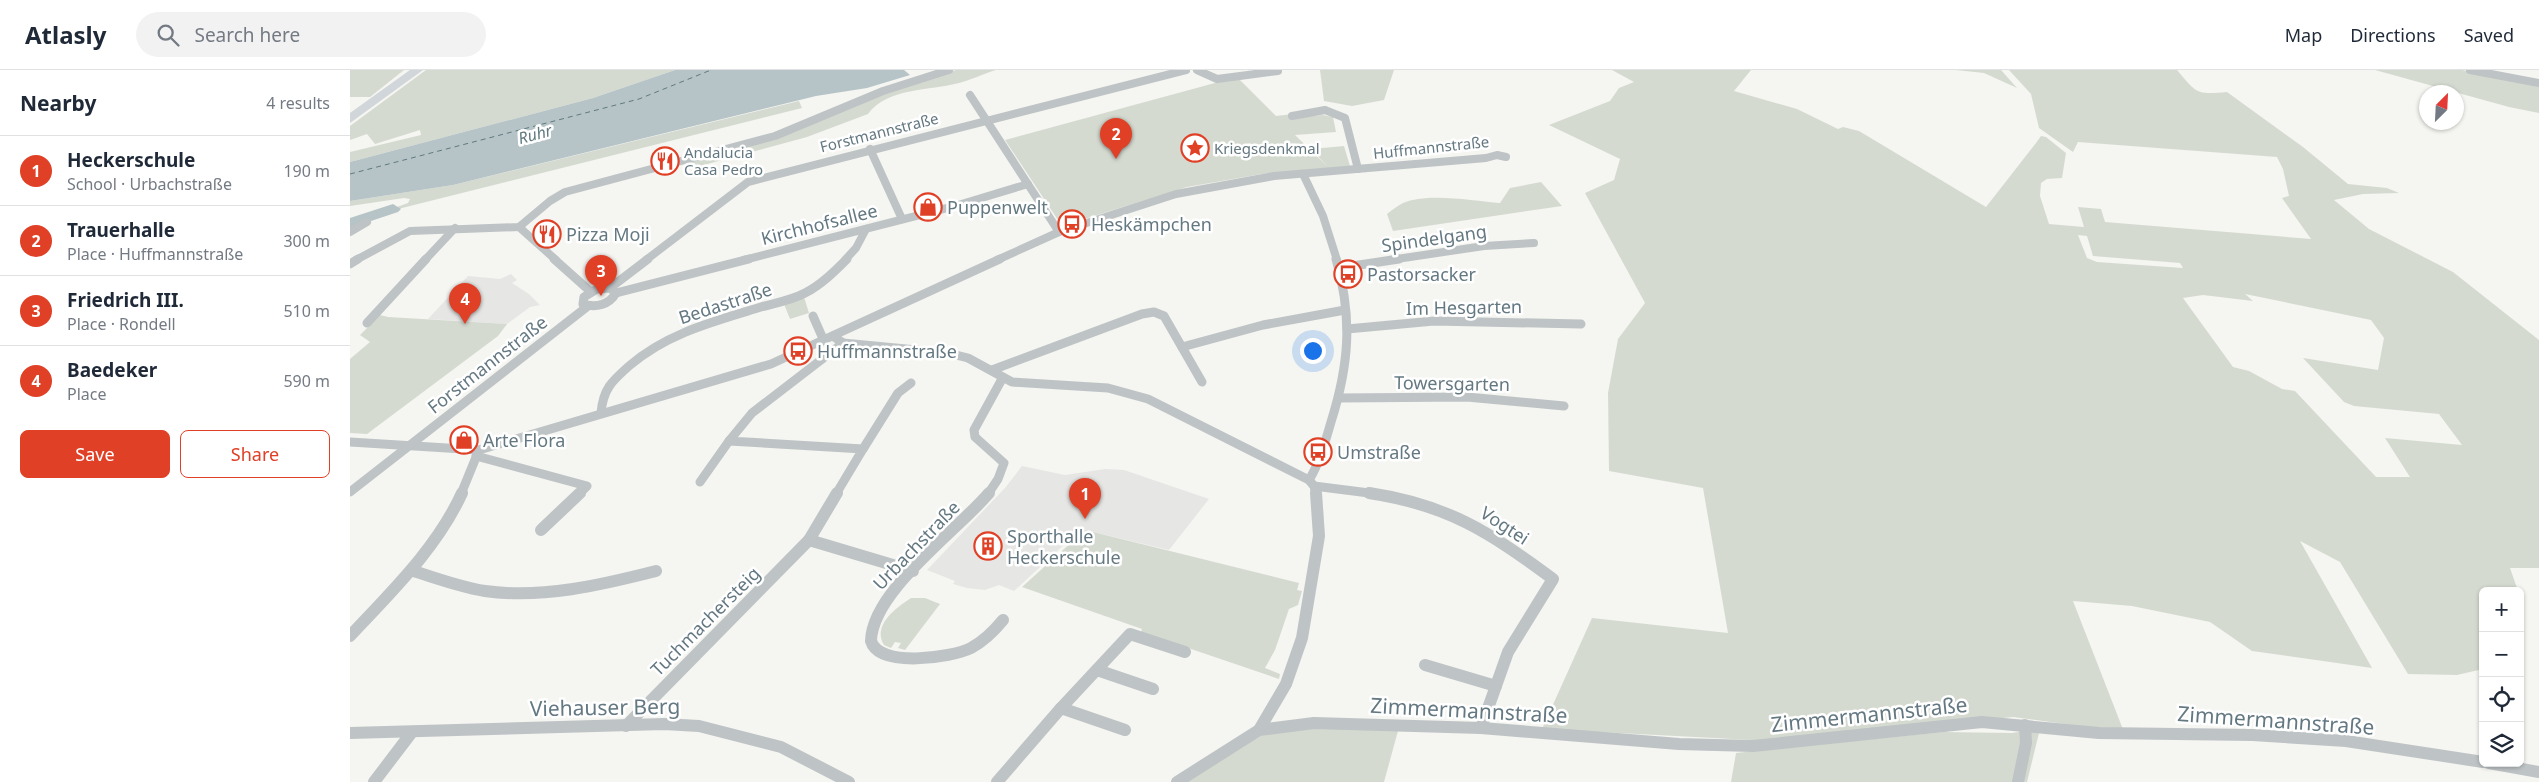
<!DOCTYPE html>
<meta charset="utf-8">
<style>
:root{--surface:#fff;--page:#f2f2f3;--text:#1f2937;--muted:#747a83;--line:#e0e1e3;--accent:#e04026}
body{margin:0;font-family:"Noto Sans",sans-serif;background:var(--page);color:var(--text)}
.controls{position:absolute;right:15px;bottom:15px;display:grid;overflow:hidden;border-radius:8px;box-shadow:0 1px 4px #0004}
.controls button{width:45px;height:45px;display:grid;place-items:center;padding:0;border:0;border-bottom:1px solid var(--line);background:var(--surface);color:var(--text);font:25px sans-serif}
.compass{position:absolute;left:2069px;top:15px;width:45px;height:45px;border-radius:50%;background:var(--surface);box-shadow:0 1px 4px #0004;rotate:24deg}
.you{position:absolute;left:962px;top:280px;width:18px;height:18px;margin:-12px;border:4px solid #fff;border-radius:50%;background:#1a73e8;box-shadow:0 0 0 8px #1a73e833}
.badge{display:grid;place-items:center;width:32px;height:32px;border-radius:50%;background:var(--accent);color:#fff;font-size:16px;font-weight:700}
.pin{position:absolute;translate:-50% -41px;filter:drop-shadow(0 1px 2px #0008)}
.pin::after{content:'';position:absolute;top:26px;width:18px;height:15px;background:inherit;clip-path:polygon(0 0,100% 0,50% 100%)}
.list{margin:0;padding:0;list-style:none}
h2{display:flex;justify-content:space-between;align-items:center;height:65px;margin:0;padding:0 20px;font-size:21px}
h2 small{font-size:16px;font-weight:400;color:var(--muted)}
.list li{display:grid;grid-template-columns:32px 1fr auto;gap:15px;align-items:center;box-sizing:border-box;height:70px;padding:0 20px;border-top:1px solid var(--line)}
.list b{display:block;font-size:19px;white-space:nowrap}
.list p{margin:0;font-size:16px;white-space:nowrap;color:var(--muted)}
.list em{font-size:16px;font-style:normal;color:var(--muted)}
.actions{display:flex;gap:10px;padding:15px 20px}
.actions a{flex:1;padding:11px 0;border:1px solid var(--accent);border-radius:8px;text-align:center;font-size:18px;color:var(--accent)}
.actions .main{background:var(--accent);color:#fff}
.icon{flex:none;width:28px;height:28px;fill:none;stroke:currentColor;stroke-width:2;stroke-linecap:round;stroke-linejoin:round}
.map{position:relative;flex:none;width:2189px;height:712px;overflow:hidden}
header{display:flex;align-items:center;gap:30px;box-sizing:border-box;height:70px;padding:0 25px;background:var(--surface);border-bottom:1px solid var(--line)}
header strong{font-size:24px}
nav{display:flex;gap:28px;margin-inline-start:auto;font-size:18px}
.search{width:350px;height:45px;background:var(--page);display:flex;align-items:center;gap:12px;box-sizing:border-box;padding:0 18px;border-radius:28px;color:var(--muted);font-size:19px}
main{display:flex}
aside{flex:1;background:var(--surface)}
.map>svg:first-child{display:block}
.built{fill:#e6e6e5}
.green{fill:#d5dad0;fill-rule:evenodd}
.water{fill:#b6c4c7}
.lines{fill:none;stroke-linecap:round;stroke-linejoin:round}
.river{fill:#b6c4c7;fill-rule:evenodd}
.ferry{stroke:#607a7f;stroke-width:1;stroke-dasharray:5 4;stroke-linecap:butt}
.street-far2{stroke:#bec3c5;stroke-width:8}
.street-far1{stroke:#bec3c5;stroke-width:9}
.street{stroke:#bec3c5;stroke-width:12}
.primary{fill:#d1d6da;fill-rule:evenodd}
.labels{text-anchor:middle;dominant-baseline:central;stroke-width:5;stroke-linejoin:round;paint-order:stroke}
.far-street-label{font-size:15px;fill:#647882;stroke:#fff}
.far-poi-label{font-size:15px;fill:#647882;stroke:#fff;text-anchor:start}
.far-water-label{font-size:16px;font-style:italic;fill:#607a7f;stroke:#fff}
.poi-label{font-size:18px;fill:#647882;stroke:#fff;text-anchor:start}
.street-label{font-size:18px;fill:#647882;stroke:#fff}
.near-street-label{font-size:21px;fill:#647882;stroke:#fff}
</style>
<header>
<strong>Atlasly</strong>
<div class="search"><svg class="icon" aria-label="search" viewBox="0 0 24 24"><circle cx="10" cy="10" r="6"/><path d="M15 15l6 6"/></svg>Search here</div>
<nav><a>Map</a><a>Directions</a><a>Saved</a></nav>
</header>
<main>
<aside>
<h2>Nearby<small>4 results</small></h2>
<ul class="list">
<li><span class="badge">1</span><div><b>Heckerschule</b><p>School · Urbachstraße</p></div><em>190 m</em></li>
<li><span class="badge">2</span><div><b>Trauerhalle</b><p>Place · Huffmannstraße</p></div><em>300 m</em></li>
<li><span class="badge">3</span><div><b>Friedrich III.</b><p>Place · Rondell</p></div><em>510 m</em></li>
<li><span class="badge">4</span><div><b>Baedeker</b><p>Place</p></div><em>590 m</em></li>
</ul>
<div class="actions"><a class="main">Save</a><a>Share</a></div>
</aside>
<div class="map">
<svg width="2189" height="712" viewBox="0 0 2189 712">
<rect width="100%" height="100%" fill="#f5f5f1"/>
<g class="built">
<polygon points="161,204 167,210 162,213 179,224 190,235 180,237 157,254 78,249 118,206 150,209"/>
<polygon points="672,396 715,405 755,399 774,400 859,429 819,480 731,459 664,521 649,515 635,520 617,518 603,514 605,511 577,500 655,418"/>
</g>
<g class="green">
<polygon points="0,0 54,0 20,27 0,27"/>
<polygon points="76,0 325,0 243,28 0,92 0,82 71,65 70,60 25,74 17,64 0,70 0,56"/>
<path d="M606 0H646C633 4 621 10 609 13 580 21 538 17 518 44L457 67 335 100V93L427 67 531 23Z"/>
<polygon points="970,0 1044,0 1034,30 1002,36 974,31"/>
<path d="M1262 0H1401L1384 21 1447 39 1488 59 1493 57 1509 61 1636 137 1686 73 1691 66 1696 67 1716 83 1712 108 1697 109 1691 113 1690 126 1699 154 1734 157 1728 137 1751 139 1755 152 1961 169 1932 128 1939 126 1933 99 1927 87 1728 72 1723 82 1689 58 1681 24 1659 0H1827C1847 23 1845 25 1877 22L1953 77 1998 114 2037 118 2049 123 2013 124 1984 130 2019 159 2103 202 2189 270V498H2160L2168 521H2133V599L2107 605 2058 604 1990 492 1950 471 2022 598 1902 581 1860 552 1782 536 1723 531 1774 662 1663 647 1421 671 1192 659 1242 548 1378 563 1353 418 1259 401 1258 323 1268 269 1295 233 1235 123 1264 110 1270 89 1199 55 1260 31 1269 18 1284 12ZM1728 165 1737 166 1743 186 1830 193 1833 198 1747 192 1737 188ZM1895 224 2021 250 2034 268 2028 300 1953 288 1994 332 2004 336 2089 344 2112 375 2035 368 2060 407H2026L1945 321 1932 319 1899 301 1883 297 1833 228 1853 225 1903 231Z"/>
<polygon points="1606,0 1651,0 1667,18 1634,3"/>
<polygon points="2025,0 2112,0 2189,15 2189,43 2159,37"/>
<polygon points="887,7 926,46 943,44 944,47 973,45 983,47 986,62 945,65 977,96 961,79 994,76 1000,96 912,104 837,117 712,156 655,70"/>
<polygon points="449,31 452,38 48,139 47,137 58,133 60,129 54,128 0,136 0,131 103,115"/>
<path d="M1191 112 1212 136 1043 161 1037 144C1042 140 1047 136 1053 133 1077 122 1125 131 1150 133L1160 118Z"/>
<polygon points="454,227 459,243 440,249 434,234"/>
<polygon points="30,245 38,247 157,254 148,266 17,364 0,363 0,289 20,272 10,265"/>
<polygon points="735,460 949,513 947,520 952,521 948,535 939,539 925,580 915,598 930,604 929,609 791,562 792,559 672,517"/>
<path d="M561 528H575L590 534 555 580 548 578 551 573 545 572 541 578 534 575C522 555 546 538 561 528Z"/>
<polygon points="964,658 1048,661 1034,712 837,712 908,665"/>
<polygon points="1690,659 1677,712 1381,712 1386,683 1593,662 1662,663"/>
</g>
<polygon class="water" points="325,0 554,0 560,5 517,18 466,26 103,115 0,131 0,92 243,28"/>
<g class="lines">
<polygon class="river" points="43,134 51,139 48,142 0,158 0,148"/>
<polyline class="ferry" points="0,104 289,29 361,0"/>
<g class="street-far2">
<polyline points="847,0 867,9 928,1"/>
<polyline points="2120,0 2189,13"/>
<polyline points="620,25 709,162"/>
<polyline points="942,46 975,40 995,48 1008,99"/>
<polyline points="520,79 552,149"/>
<polyline points="953,104 973,146 987,190"/>
<polyline points="169,157 206,190"/>
<polyline points="0,162 17,152"/>
<polyline points="6,190 60,161 169,157 200,131 215,122 425,66 533,21 599,0"/>
<polyline points="75,190 105,158"/>
<polyline points="296,190 398,112 836,0"/>
<polyline points="394,190 605,136 678,114"/>
<polyline points="495,190 506,178 516,159"/>
<polyline points="647,190 709,162 826,124 924,106 1136,88 1147,85 1156,87"/>
<polyline points="1040,190 1134,176 1184,173"/>
</g>
<g class="street-far1">
<polyline points="204,189 241,222"/>
<polyline points="0,194 8,189"/>
<polyline points="989,198 1049,189"/>
<polyline points="260,218 298,189"/>
<path d="M260 218 266 223C259 235 246 238 233 234L234 227 247 219Z"/>
<polyline points="266,223 399,189"/>
<polyline points="463,246 474,271"/>
<polyline points="17,253 76,189"/>
<polyline points="997,259 1084,251 1231,254"/>
<polyline points="483,266 493,273 598,283 618,288 662,312 758,318 798,329 959,410 964,416 966,424"/>
<polyline points="832,277 913,255 995,240"/>
<polyline points="642,300 792,244 804,242 814,246 852,312"/>
<polyline points="989,328 1117,327 1214,336"/>
<path d="M251 343C253 319 262 311 279 296 317 263 365 251 411 237 426 233 442 230 455 223 471 215 485 201 497 189"/>
<polyline points="0,372 129,380 421,294 650,189"/>
<polyline points="513,379 548,323 561,313"/>
<polyline points="126,386 237,416 229,424"/>
<path d="M959 410C970 392 975 372 981 352 999 295 1003 248 986 189"/>
<polyline points="350,412 379,371"/>
<polyline points="964,416 1027,424"/>
<polyline points="0,422 238,236"/>
<polyline points="111,424 129,380"/>
<polyline points="486,424 513,379 379,371 402,343 493,273"/>
<polyline points="638,424 648,409 654,393 625,367 624,360 652,309"/>
</g>
<g class="street">
<path d="M639 423C608 460 522 521 521 571 529 598 601 588 621 578 634 571 644 561 653 550"/>
<path d="M1019 423C1099 435 1139 462 1203 509L1158 582 1131 658"/>
<polyline points="191,460 230,423"/>
<polyline points="459,470 563,501"/>
<path d="M61 500C85 508 110 517 135 521 192 529 251 515 306 501"/>
<path d="M0 566C41 522 87 478 112 423"/>
<polyline points="1075,595 1146,616"/>
<polyline points="747,600 803,619"/>
<polyline points="711,638 775,660"/>
<polyline points="276,656 459,470 487,423"/>
<polyline points="909,660 964,653 1131,658 1329,674 1403,676 1632,652 1749,663 1903,665 1996,671 2133,692"/>
<polyline points="0,663 314,654 349,656 431,677 499,712"/>
<polyline points="2139,693 2189,702"/>
<polyline points="24,712 62,662"/>
<polyline points="647,712 711,638 780,564 835,582"/>
<polyline points="827,712 909,660 936,614 952,568 969,466 966,423"/>
<polyline points="1668,712 1676,673 1675,655"/>
</g>
<polygon class="primary" points="60,0 73,0 0,53 0,43"/>
</g>
<defs>
<g id="sight-ring" transform="scale(1.4375)"><circle r="9.5" fill="#fff" stroke="#e04026" stroke-width="1.5"/><path d="M0-6L1.8-2.2L6-1.7L2.9 1.2L3.7 5.4L0 3.3L-3.7 5.4L-2.9 1.2L-6-1.7L-1.8-2.2Z" fill="#e04026"/></g>
<g id="restaurant-ring" transform="scale(1.4375)"><circle r="9.5" fill="#fff" stroke="#e04026" stroke-width="1.5"/><path d="M-5-6h1v4h1v-4h1v4h1v-4h1v5L-1.5 .5V6h-2V.5L-5-1ZM5-6V6H3V1.5H1.5Q1.5-4 5-6Z" fill="#e04026"/></g>
<g id="shop-ring" transform="scale(1.4375)"><circle r="9.5" fill="#fff" stroke="#e04026" stroke-width="1.5"/><path d="M-5-2.5h2.3a2.7 3.5 0 0 1 5.4 0H5L5.5 6h-11ZM-1.5-2.5h3a1.5 2.3 0 0 0-3 0Z" fill="#e04026"/></g>
<g id="bus-ring" transform="scale(1.4375)"><circle r="9.5" fill="#fff" stroke="#e04026" stroke-width="1.5"/><path d="M-5-6H5V4H4V6H2V4H-2V6H-4V4H-5ZM-3.5-4V0h7V-4ZM-3.5 1.2v1.5H-2V1.2ZM2 1.2v1.5H3.5V1.2Z" fill="#e04026"/></g>
<g id="building-ring" transform="scale(1.4375)"><circle r="9.5" fill="#fff" stroke="#e04026" stroke-width="1.5"/><path d="M-4-6H4V6H1V3H-1V6H-4ZM-2.5-4.3h1.7v1.8h-1.7ZM.8-4.3h1.7v1.8H.8ZM-2.5-1h1.7V.8h-1.7ZM.8-1h1.7V.8H.8Z" fill="#e04026"/></g>
</defs>
<g fill-rule="evenodd">
<use href="#sight-ring" x="845" y="78"/>
<use href="#restaurant-ring" x="315" y="91"/>
<use href="#shop-ring" x="578" y="137"/>
<use href="#bus-ring" x="722" y="154"/>
<use href="#restaurant-ring" x="197" y="164"/>
<use href="#bus-ring" x="998" y="204"/>
<use href="#bus-ring" x="448" y="281"/>
<use href="#shop-ring" x="114" y="370"/>
<use href="#bus-ring" x="968" y="382"/>
<use href="#building-ring" x="638" y="476"/>
</g>
<g class="labels">
<g class="far-street-label">
<text transform="translate(529 62) rotate(-14)">Forstmannstraße</text>
<text transform="translate(1081 77) rotate(-6)">Huffmannstraße</text>
</g>
<g class="far-poi-label">
<text x="864" y="78">Kriegsdenkmal</text>
<text x="334" y="82">Andalucia<tspan x="334" dy="17">Casa Pedro</tspan></text>
</g>
<g class="far-water-label">
<text transform="translate(185 64) rotate(-15)">Ruhr</text>
</g>
<g class="poi-label">
<text x="597" y="137">Puppenwelt</text>
<text x="741" y="154">Heskämpchen</text>
<text x="216" y="164">Pizza Moji</text>
<text x="1017" y="204">Pastorsacker</text>
<text x="467" y="281">Huffmannstraße</text>
<text x="133" y="370">Arte Flora</text>
<text x="987" y="382">Umstraße</text>
<text x="657" y="466">Sporthalle<tspan x="657" dy="21">Heckerschule</tspan></text>
</g>
<g class="street-label">
<text transform="translate(469 154) rotate(-14)">Kirchhofsallee</text>
<text transform="translate(1084 168) rotate(-8)">Spindelgang</text>
<text transform="translate(375 233) rotate(-18)">Bedastraße</text>
<text transform="translate(1114 237) rotate(-1)">Im Hesgarten</text>
<text transform="translate(137 294) rotate(-38)">Forstmannstraße</text>
<text transform="translate(1102 313) rotate(1)">Towersgarten</text>
<text transform="translate(1155 455) rotate(33)">Vogtei</text>
<text transform="translate(566 475) rotate(-46)">Urbachstraße</text>
<text transform="translate(355 551) rotate(-45)">Tuchmachersteig</text>
</g>
<g class="near-street-label">
<text transform="translate(255 637) rotate(-1)">Viehauser Berg</text>
<text transform="translate(1119 640) rotate(3)">Zimmermannstraße</text>
<text transform="translate(1519 644) rotate(-6)">Zimmermannstraße</text>
<text transform="translate(1926 650) rotate(4)">Zimmermannstraße</text>
</g>
</g>
</svg>
<div class="controls">
<button>+</button>
<button>−</button>
<button><svg class="icon" aria-label="locate" viewBox="0 0 24 24"><circle cx="12" cy="12" r="6"/><path d="M12 2v4M12 18v4M2 12h4M18 12h4"/></svg></button>
<button><svg class="icon" aria-label="layers" viewBox="0 0 24 24"><path d="M12 4l9 5-9 5-9-5zM3 14l9 5 9-5"/></svg></button>
</div>
<svg class="compass" viewBox="-18 -18 36 36"><path d="M0-13l5 13h-10z" fill="#e53935"/><path d="M0 13l5-13h-10z" fill="#747a83"/></svg>
<div class="you"></div>
<div class="pin badge" style="left:735px;top:449px">1</div>
<div class="pin badge" style="left:766px;top:89px">2</div>
<div class="pin badge" style="left:251px;top:226px">3</div>
<div class="pin badge" style="left:115px;top:254px">4</div>
</div>
</main>
